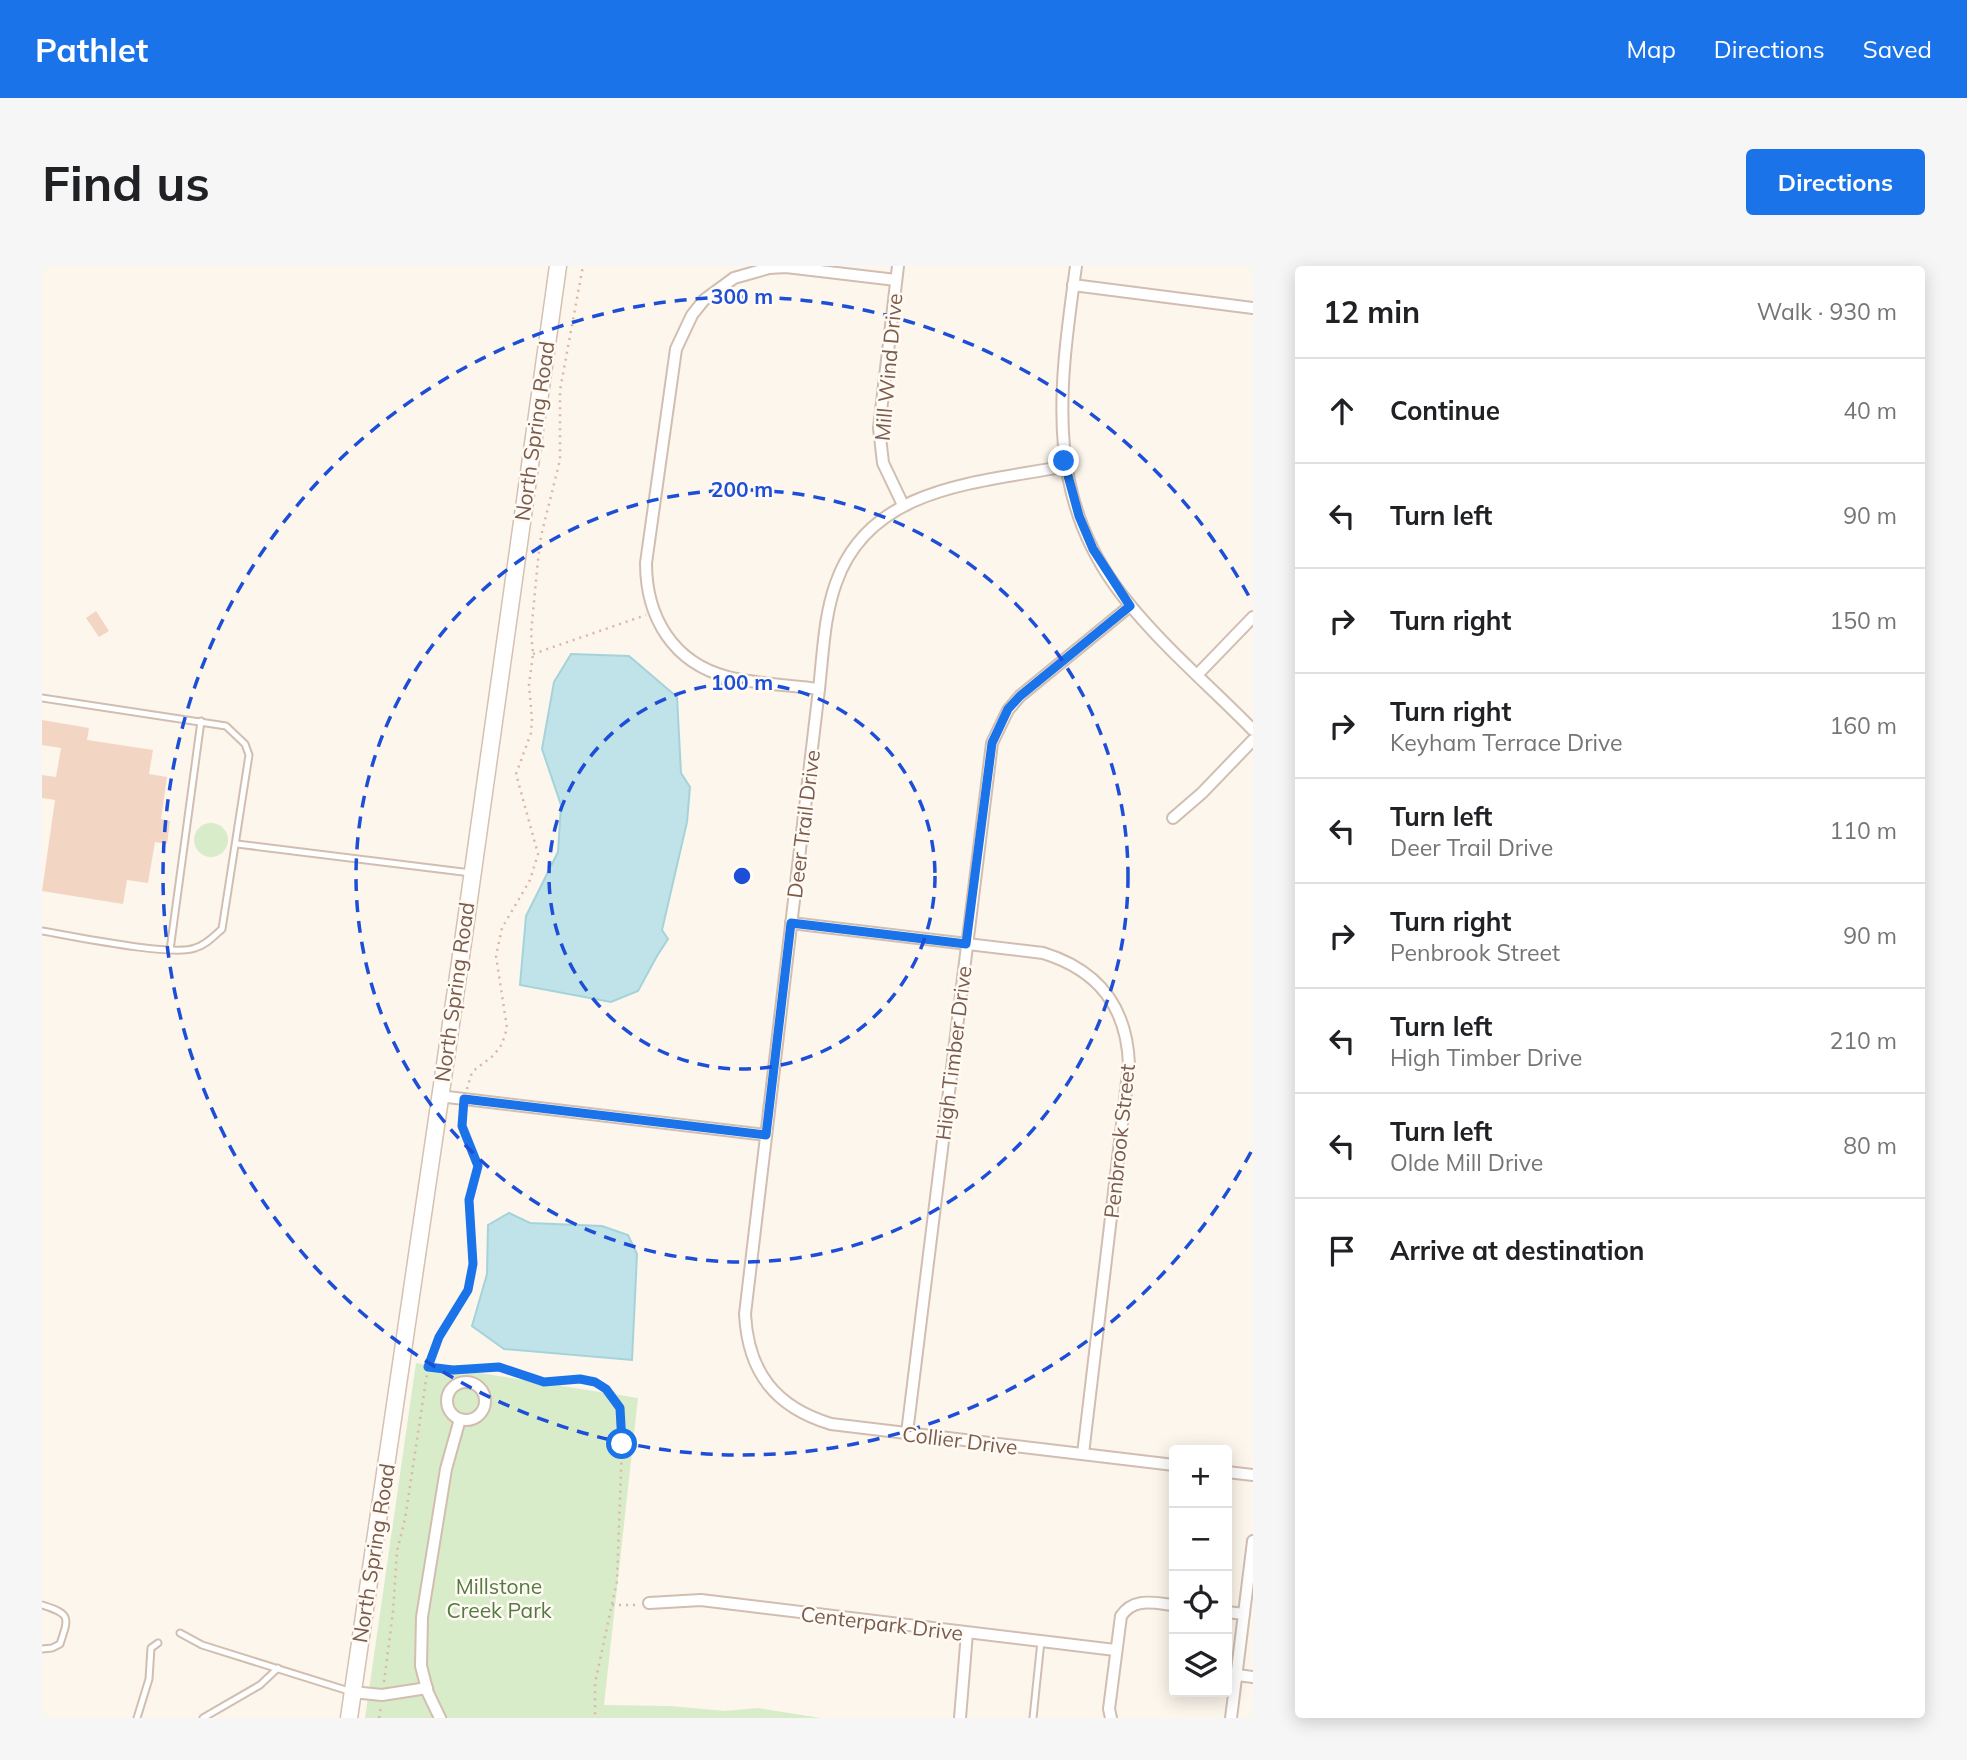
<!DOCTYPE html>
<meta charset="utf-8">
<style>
:root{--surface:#fff;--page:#f6f6f6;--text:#202124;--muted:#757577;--line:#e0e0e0;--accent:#1a73e8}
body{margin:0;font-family:Mulish,sans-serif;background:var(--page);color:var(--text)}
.controls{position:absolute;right:21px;bottom:21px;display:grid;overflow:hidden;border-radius:7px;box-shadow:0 4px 18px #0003}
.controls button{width:63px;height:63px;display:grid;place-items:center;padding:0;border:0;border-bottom:2px solid var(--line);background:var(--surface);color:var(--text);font:35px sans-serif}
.stop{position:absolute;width:21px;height:21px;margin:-16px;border:5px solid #1a73e8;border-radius:50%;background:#fff}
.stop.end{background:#1a73e8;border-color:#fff;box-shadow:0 2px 7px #0008}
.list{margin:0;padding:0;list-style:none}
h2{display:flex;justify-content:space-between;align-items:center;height:91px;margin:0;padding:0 28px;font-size:30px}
h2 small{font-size:23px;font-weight:400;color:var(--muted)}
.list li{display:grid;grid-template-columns:46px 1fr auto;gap:21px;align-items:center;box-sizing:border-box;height:105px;padding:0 28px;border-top:2px solid var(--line)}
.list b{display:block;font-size:26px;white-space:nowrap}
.list p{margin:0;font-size:23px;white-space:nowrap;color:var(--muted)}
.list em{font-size:23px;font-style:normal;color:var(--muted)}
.icon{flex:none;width:38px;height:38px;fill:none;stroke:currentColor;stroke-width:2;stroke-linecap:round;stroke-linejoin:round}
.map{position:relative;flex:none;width:1211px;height:1452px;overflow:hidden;border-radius:7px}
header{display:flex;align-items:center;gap:42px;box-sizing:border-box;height:98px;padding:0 35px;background:var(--accent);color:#fff}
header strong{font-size:33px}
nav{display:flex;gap:38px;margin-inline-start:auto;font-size:24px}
.intro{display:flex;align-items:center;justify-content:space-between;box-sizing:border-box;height:168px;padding:0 42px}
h1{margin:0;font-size:49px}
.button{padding:18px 32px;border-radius:7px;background:var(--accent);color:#fff;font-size:24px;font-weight:700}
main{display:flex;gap:42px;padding:0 42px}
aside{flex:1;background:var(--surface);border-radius:7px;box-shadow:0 4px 18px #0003}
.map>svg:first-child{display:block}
.green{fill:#d8ecc9}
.water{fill:#bfe3e8;stroke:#a5d3da;stroke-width:2}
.building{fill:#f3d5c3}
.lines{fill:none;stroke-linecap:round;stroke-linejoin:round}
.service-casing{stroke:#d1beb0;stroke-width:9}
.minor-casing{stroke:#d1beb0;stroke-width:14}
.secondary-casing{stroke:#d6c0b0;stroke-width:19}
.path{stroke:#d9b8a5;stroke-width:2.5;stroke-dasharray:2 5;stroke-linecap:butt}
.service{stroke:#fff;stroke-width:5}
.minor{stroke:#fff;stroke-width:10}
.secondary{stroke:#fff;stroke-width:16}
.route{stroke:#1a73e8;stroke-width:9}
.ring{fill:none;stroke:#1d4ed8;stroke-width:3.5;stroke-dasharray:12 9}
.labels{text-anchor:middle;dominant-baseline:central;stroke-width:5;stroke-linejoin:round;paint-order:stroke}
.street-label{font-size:21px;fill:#7a5c4d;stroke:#fffaf3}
.park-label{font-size:21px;fill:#537a41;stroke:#fffaf3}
.centre{fill:#1d4ed8;stroke:#fffaf3;stroke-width:3.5}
.ring-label{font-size:21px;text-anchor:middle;font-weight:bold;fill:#1d4ed8;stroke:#fffaf3;stroke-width:5;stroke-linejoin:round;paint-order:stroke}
</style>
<header>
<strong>Pathlet</strong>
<nav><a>Map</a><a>Directions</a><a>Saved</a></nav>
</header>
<div class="intro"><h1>Find us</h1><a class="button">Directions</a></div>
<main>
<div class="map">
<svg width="1211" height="1452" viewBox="0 0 1211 1452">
<rect width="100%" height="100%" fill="#fdf6ec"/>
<g class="green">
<circle cx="169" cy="574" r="17"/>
<polygon points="374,1097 596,1132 562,1439 628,1440 683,1445 716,1442 779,1452 323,1452"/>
</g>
<g class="water">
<polygon points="529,388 587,390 635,431 639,507 648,521 645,556 620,664 626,673 615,690 596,725 569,736 478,719 484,650 516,586 519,539 500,483 512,416"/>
<polygon points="467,947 488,957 560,960 586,969 595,988 590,1094 462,1083 430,1060 445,1008 446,959"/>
</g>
<g class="building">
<polygon points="54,345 67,365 57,371 44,352"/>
<polygon points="0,454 47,462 45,474 111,484 107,508 125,511 119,553 128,555 125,578 113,576 106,617 85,614 81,638 0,625 13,534 0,532 0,509 14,511 19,482 0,479"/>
</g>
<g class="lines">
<g class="service-casing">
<g id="service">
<path d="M0 432 184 460 203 478 207 489 180 663C172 670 164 679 153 682 131 691 30 670 0 665"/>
<polyline points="195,578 429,607"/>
<polyline points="128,684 159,455"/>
<path d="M0 1339C29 1348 27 1351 18 1378L10 1382 0 1383"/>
<polyline points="138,1367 160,1379 310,1426"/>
<polyline points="95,1452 107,1413 109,1382 116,1377"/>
<polyline points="161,1452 218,1419 236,1402"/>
<polyline points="991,1452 999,1375"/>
</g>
</g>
<g class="minor-casing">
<g id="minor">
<polyline points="856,0 837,162 841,197 861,239"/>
<path d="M1034 0C1017 124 1000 234 1088 339 1125 384 1170 422 1211 464"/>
<polyline points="1031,19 1211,42"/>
<path d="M1024 200C938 217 828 219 794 317 782 350 781 388 777 423L703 1048C706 1106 733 1141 789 1158L1132 1199"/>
<polyline points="1155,409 1211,351"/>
<path d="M777 423C747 419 715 418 686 411 631 397 604 351 604 297L634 83 650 49 662 34 692 12 727 2 744 1 854 14"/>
<polyline points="1131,552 1160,527 1211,474"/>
<path d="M749 657 1001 687C1056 704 1085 740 1087 799L1041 1188"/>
<polyline points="397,830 724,869"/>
<circle cx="424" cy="1135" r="19"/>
<polyline points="865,1167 950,477 966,444 978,430 1088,340"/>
<polyline points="1185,1206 1211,1209"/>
<polyline points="607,1337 659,1334 1073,1384"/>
<polyline points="1185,1346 1202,1348"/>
<polyline points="1195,1409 1211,1411"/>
<polyline points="310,1426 340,1429 385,1422"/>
<polyline points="398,1452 386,1427 379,1400 380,1351 404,1203 418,1153"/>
<polyline points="918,1452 925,1367"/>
<path d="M1069 1452 1067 1443 1079 1350C1092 1331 1111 1337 1132 1339"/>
<polyline points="1189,1452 1211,1275"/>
</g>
</g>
<g class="secondary-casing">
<polyline id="secondary" points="307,1452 421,676 516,0"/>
</g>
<g class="path">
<polyline points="491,388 604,349"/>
<polyline points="425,823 430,806 452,789 460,778 465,762 454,690 460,662 488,614 496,588 474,508 489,467 490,453 487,419 491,388 489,367 496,294 499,270 518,194 518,124 541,0"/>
<polyline points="388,1101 411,1104 457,1101 502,1116 538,1113 553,1116 564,1123 577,1142 580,1178 575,1315 553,1417 553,1452"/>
<polyline points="570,1339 595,1339"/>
<polyline points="342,1416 351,1346 355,1285 363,1253 386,1101 397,1071 426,1024 431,998 427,934 436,900 420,860 421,843"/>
<polyline points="337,1452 339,1440"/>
</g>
<use href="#service" class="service"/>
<use href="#minor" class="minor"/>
<use href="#secondary" class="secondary"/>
</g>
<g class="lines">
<polyline class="route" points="580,1178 578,1142 564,1123 553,1116 538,1113 502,1116 457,1101 411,1104 386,1101 397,1071 426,1024 431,998 427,934 436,900 420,860 422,833 724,869 749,657 924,678 950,477 966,443 978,430 1088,340 1051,283 1037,250 1022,195"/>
</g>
<g class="ring">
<circle cx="700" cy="610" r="193"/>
<circle cx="700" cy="610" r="386"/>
<path d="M1209 886A579 579 0 1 1 1209 334"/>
</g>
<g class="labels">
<g class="street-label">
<text transform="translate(846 101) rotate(-85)">Mill Wind Drive</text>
<text transform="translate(492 165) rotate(-82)">North Spring Road</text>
<text transform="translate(761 558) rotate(-83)">Deer Trail Drive</text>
<text transform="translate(412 726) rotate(-82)">North Spring Road</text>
<text transform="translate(911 787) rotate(-83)">High Timber Drive</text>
<text transform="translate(1077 875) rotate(-84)">Penbrook Street</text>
<text transform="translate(918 1174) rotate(7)">Collier Drive</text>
<text transform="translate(331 1287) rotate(-81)">North Spring Road</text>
<text transform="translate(840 1357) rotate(7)">Centerpark Drive</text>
</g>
<g class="park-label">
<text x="457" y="1320">Millstone<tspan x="457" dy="24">Creek Park</tspan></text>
</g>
</g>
<circle cx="700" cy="610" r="10" class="centre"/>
<g class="ring-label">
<text x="700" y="38">300 m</text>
<text x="700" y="231">200 m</text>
<text x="700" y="424">100 m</text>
</g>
</svg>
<div class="controls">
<button>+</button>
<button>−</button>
<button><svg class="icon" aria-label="locate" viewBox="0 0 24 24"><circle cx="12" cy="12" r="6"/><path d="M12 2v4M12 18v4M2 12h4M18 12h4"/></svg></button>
<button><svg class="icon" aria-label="layers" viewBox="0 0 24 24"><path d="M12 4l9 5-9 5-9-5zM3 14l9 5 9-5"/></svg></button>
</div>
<div class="stop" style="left:580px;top:1178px"></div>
<div class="stop end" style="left:1022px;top:195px"></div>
</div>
<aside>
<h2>12 min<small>Walk · 930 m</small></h2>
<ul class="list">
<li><svg class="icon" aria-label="ahead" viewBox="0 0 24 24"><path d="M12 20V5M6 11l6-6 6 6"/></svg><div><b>Continue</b></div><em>40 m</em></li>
<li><svg class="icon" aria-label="left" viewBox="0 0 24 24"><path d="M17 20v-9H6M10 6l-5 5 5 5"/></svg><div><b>Turn left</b></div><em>90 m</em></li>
<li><svg class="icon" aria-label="right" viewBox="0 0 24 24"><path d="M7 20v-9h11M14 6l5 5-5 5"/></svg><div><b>Turn right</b></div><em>150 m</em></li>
<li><svg class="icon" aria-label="right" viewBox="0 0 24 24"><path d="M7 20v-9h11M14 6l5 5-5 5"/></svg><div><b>Turn right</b><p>Keyham Terrace Drive</p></div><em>160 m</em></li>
<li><svg class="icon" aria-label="left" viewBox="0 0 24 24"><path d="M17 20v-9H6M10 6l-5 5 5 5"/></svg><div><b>Turn left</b><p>Deer Trail Drive</p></div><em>110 m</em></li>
<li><svg class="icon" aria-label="right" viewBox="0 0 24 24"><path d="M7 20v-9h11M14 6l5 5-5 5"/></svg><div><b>Turn right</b><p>Penbrook Street</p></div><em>90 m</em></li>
<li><svg class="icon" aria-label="left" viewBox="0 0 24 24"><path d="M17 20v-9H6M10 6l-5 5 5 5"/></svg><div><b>Turn left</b><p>High Timber Drive</p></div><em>210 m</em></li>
<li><svg class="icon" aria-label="left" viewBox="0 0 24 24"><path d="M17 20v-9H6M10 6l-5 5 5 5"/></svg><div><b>Turn left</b><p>Olde Mill Drive</p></div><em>80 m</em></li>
<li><svg class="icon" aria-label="arrive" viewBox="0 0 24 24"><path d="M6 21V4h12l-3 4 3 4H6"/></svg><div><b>Arrive at destination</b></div></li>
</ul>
</aside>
</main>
